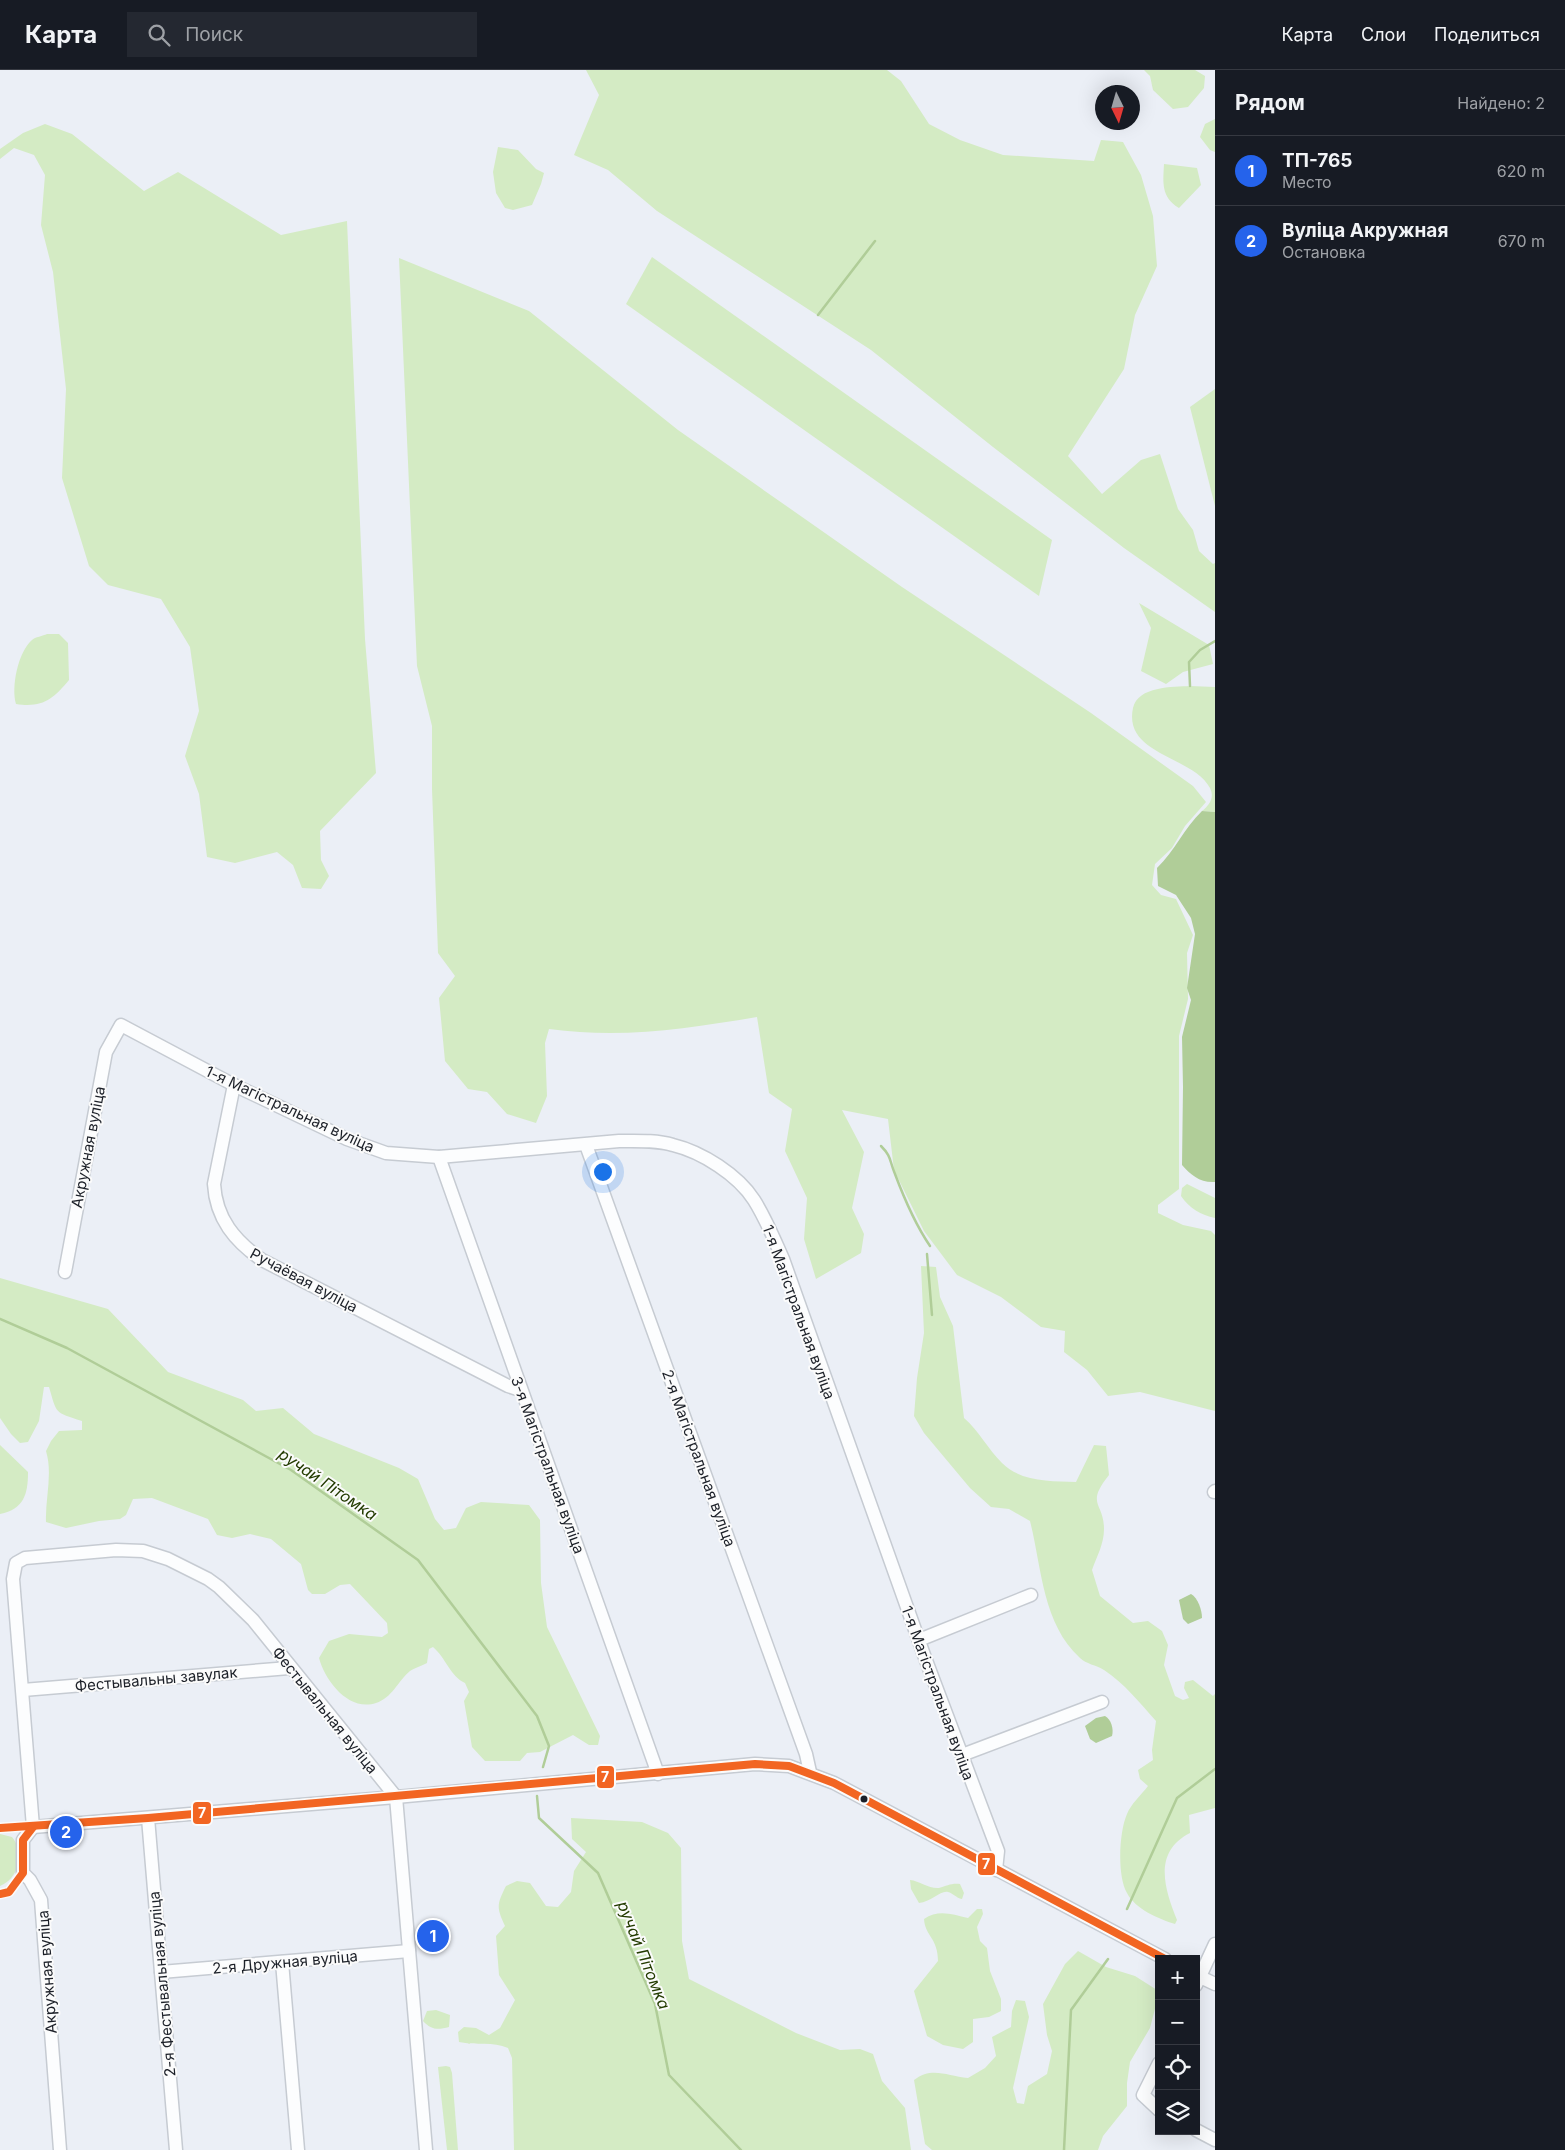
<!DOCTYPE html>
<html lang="ru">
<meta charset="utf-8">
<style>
:root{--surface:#171b24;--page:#242831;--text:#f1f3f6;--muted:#9ea1a6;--line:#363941;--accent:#2563eb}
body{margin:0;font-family:Inter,sans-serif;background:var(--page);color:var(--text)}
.controls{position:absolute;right:15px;bottom:15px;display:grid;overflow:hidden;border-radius:0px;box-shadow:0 5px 20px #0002}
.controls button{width:45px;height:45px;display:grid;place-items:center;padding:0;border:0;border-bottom:1px solid var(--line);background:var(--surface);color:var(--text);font:25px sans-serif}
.compass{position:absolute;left:1095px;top:15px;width:45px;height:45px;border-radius:50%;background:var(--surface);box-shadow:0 5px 20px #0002;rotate:175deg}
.you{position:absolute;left:602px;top:1101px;width:18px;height:18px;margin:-12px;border:4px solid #fff;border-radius:50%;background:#1a73e8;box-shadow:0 0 0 8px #1a73e833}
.badge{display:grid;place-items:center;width:32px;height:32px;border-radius:50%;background:var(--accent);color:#fff;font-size:16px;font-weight:700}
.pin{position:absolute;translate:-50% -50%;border:2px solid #fff;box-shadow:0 1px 5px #0006}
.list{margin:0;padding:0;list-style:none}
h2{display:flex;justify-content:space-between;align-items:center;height:65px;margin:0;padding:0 20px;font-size:21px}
h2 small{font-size:16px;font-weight:400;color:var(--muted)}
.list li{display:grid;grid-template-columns:32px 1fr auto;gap:15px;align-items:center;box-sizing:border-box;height:70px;padding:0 20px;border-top:1px solid var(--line)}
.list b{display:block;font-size:19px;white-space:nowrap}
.list p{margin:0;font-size:16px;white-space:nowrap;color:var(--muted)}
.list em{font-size:16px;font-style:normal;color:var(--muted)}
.icon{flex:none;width:28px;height:28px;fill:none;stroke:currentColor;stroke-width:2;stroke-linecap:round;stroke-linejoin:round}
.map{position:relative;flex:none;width:1215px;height:2080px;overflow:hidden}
header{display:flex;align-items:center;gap:30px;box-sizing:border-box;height:70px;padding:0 25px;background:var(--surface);border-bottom:1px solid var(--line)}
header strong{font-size:24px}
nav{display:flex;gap:28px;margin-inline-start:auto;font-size:18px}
.search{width:350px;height:45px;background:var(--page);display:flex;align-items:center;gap:12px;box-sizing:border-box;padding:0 18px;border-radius:0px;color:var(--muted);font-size:19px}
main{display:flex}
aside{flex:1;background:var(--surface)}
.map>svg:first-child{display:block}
.green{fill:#d4ebc4}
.water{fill:#b0cd98}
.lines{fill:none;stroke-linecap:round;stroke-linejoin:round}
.stream{stroke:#b0cd98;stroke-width:2.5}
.minor-casing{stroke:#c6cbd2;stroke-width:15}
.minor{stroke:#fcfdfe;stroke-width:12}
.bus-1-casing{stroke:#fbfbfb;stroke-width:11}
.bus-1{stroke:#f26522;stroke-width:8}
.bus-dot{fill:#1c2028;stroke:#fbfbfb;stroke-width:2}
.labels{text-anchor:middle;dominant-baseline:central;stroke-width:4;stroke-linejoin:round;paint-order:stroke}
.street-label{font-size:15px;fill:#1c2028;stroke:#fbfbfb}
.water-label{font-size:16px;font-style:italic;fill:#233b00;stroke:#fbfbfb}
.line-badge{stroke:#fbfbfb;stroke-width:2}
.badge-label{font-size:14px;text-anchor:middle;font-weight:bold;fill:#fff}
</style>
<header>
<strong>Карта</strong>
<div class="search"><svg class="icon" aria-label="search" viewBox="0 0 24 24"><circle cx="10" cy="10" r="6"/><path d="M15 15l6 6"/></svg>Поиск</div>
<nav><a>Карта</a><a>Слои</a><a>Поделиться</a></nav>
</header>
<main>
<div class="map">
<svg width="1215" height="2080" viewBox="0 0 1215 2080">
<rect width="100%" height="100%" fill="#ebeff6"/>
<g class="green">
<polygon points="586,0 887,0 901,11 929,54 960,70 1003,85 1094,91 1101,70 1123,72 1141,105 1153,146 1157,196 1135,245 1124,299 1068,386 1102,424 1141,390 1160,384 1178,439 1193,460 1199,481 1213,494 1215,493 1215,542 1124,478 993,377 871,280 657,141 608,100 574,85 599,25"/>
<polygon points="1144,0 1195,0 1205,6 1204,18 1188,37 1173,39 1153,20 1150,6"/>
<polygon points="1215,49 1215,82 1210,80 1200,67 1205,54"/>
<polygon points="45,54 72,64 144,121 178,102 281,165 347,151 365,569 376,703 320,761 321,790 329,806 321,819 302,818 293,795 277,782 235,793 207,787 199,724 185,686 199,641 190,577 161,529 108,515 89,496 62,408 66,319 53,202 41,155 45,105 34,85 14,78 0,89 0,79 23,63"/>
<polygon points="498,77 518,80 536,99 544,103 541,114 532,135 513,140 505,138 496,123 493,102"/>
<path d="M1164 94 1197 98 1201 115 1179 138C1161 127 1163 113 1164 94Z"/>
<polygon points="652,187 1052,470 1039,526 626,234"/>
<path d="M399 188 529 241 678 360 902 517 1091 643 1193 716 1206 732 1185 756 1172 778 1155 794 1152 815 1161 825 1176 829 1193 865 1187 883 1188 929 1179 966V1119L1158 1135V1143L1183 1155 1211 1161 1215 1165V1341L1140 1322 1108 1326 1087 1300 1064 1282 1065 1261 1041 1257 1001 1227 957 1205 924 1161 894 1100 888 1049 842 1040 864 1082 852 1138 864 1164 861 1183 816 1209 804 1169 807 1128 785 1081 792 1039 769 1023 757 947C685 959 622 969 549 959L545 973 547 1026 536 1053 507 1044 487 1022 468 1019 445 991 439 928 455 906 438 883 432 719V656L417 596Z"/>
<polygon points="1215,319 1215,436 1190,337"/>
<polygon points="1139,533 1209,575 1213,594 1183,602 1166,614 1141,601 1151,558"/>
<path d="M47 564H59L68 573 69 610C53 629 43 638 16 634 11 617 18 582 32 570 35 567 43 566 47 564Z"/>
<path d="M1190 616 1215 617V742L1202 741C1209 735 1215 728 1210 718 1193 686 1123 685 1133 638 1138 616 1173 617 1190 616Z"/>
<path d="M1187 1114 1215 1128V1148C1201 1145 1189 1138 1181 1126L1182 1118Z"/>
<path d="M921 1196 936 1197 940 1227 953 1256 964 1348C979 1361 988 1379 1002 1393 1021 1412 1051 1411 1076 1412L1094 1375 1106 1376 1109 1405C1085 1435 1104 1432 1104 1459 1104 1474 1097 1486 1092 1500L1100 1526 1133 1553 1148 1551 1162 1561 1168 1575 1164 1595 1175 1626 1183 1630 1189 1628 1184 1618 1185 1612 1193 1610 1213 1626 1215 1624V1738L1189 1745 1190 1763C1153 1782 1164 1818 1177 1850L1175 1854C1159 1849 1135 1839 1127 1823 1117 1806 1119 1762 1127 1744 1131 1734 1141 1725 1148 1716L1140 1709 1138 1700 1153 1690 1152 1680 1156 1651C1140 1633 1124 1613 1104 1600 1096 1595 1086 1594 1080 1588 1042 1553 1042 1498 1030 1451L1009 1439 991 1437 970 1418 924 1363 914 1346 917 1308 924 1263Z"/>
<path d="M0 1208 108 1239 168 1302 243 1330 256 1341 283 1338 314 1364 399 1398 418 1409 435 1449 444 1460 456 1458 466 1438 481 1432 529 1435 540 1450 541 1513 547 1557 600 1666 598 1675H589L573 1665 540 1682 527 1683 520 1691H485L472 1677 464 1631 469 1622 465 1613C450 1606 446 1588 433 1577L429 1579 427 1593C422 1596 414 1598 410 1601 398 1611 392 1628 376 1633 349 1642 325 1611 319 1588L329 1571 349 1564 382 1567 388 1563 387 1553 350 1514 340 1515 325 1524H312L308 1520 301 1494 271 1469 250 1464 232 1468 217 1465 208 1449 152 1428 133 1429 126 1445 120 1449 99 1451 66 1458 46 1452C45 1429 53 1404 46 1381L51 1371 59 1361 82 1360V1351C54 1342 57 1344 49 1317H44L39 1351 28 1372 20 1373 11 1364 0 1348Z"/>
<path d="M0 1375 28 1402C28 1424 24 1439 0 1444Z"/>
<path d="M571 1748 642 1752 668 1763 681 1778 682 1871 689 1909 796 1963 840 1980 860 1979 873 1984 882 2011 905 2038 911 2080H514L512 1988 508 1978C493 1971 476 1976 459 1972L458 1962 464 1957 476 1958 489 1965 500 1958 515 1930 499 1905 496 1866 505 1856C496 1837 497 1834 506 1816L517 1811 530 1813 546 1836 558 1837 571 1822 574 1801 586 1782 572 1769Z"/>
<path d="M0 1764 12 1767C25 1783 19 1808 0 1816Z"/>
<path d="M910 1810C920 1811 929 1819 939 1818 947 1816 951 1813 960 1814L964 1823 962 1829C956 1828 953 1823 948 1822 941 1820 931 1832 919 1833L911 1819Z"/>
<path d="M977 1839H982L983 1844 977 1857 980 1871 987 1878 990 1901 1001 1929V1941L989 1947 973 1949V1972L963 1979 943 1975 927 1966 914 1921 938 1891C938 1868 925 1866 924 1849 938 1839 952 1844 968 1848Z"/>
<path d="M1078 1881 1106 1897 1135 1906 1157 1920 1156 1935 1150 1958 1130 1992 1127 2013V2036L1103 2066 1098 2080H932L925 2074 914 2010C932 1996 947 2006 968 2008L985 1998 996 1986 992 1967 1011 1957 1012 1941 1016 1930 1025 1931 1029 1947 1013 2018 1017 2033 1024 2034 1028 2016 1047 2004 1052 1981 1047 1965 1043 1934 1065 1894Z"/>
<path d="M436 1940 450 1945 449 1957C438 1960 431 1960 423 1951L427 1941Z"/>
<polygon points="446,1996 450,1997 452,2003 458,2080 447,2080 438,1997"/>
</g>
<g class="water">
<path d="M1202 741 1215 742V1112C1200 1113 1191 1105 1182 1095L1183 1017 1182 967 1191 930 1187 918 1195 864 1191 848 1176 825 1158 816 1157 798C1175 781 1184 758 1202 741Z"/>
<path d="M1191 1524C1198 1528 1202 1540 1202 1548L1188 1554 1183 1549 1179 1530Z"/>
<path d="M1105 1646C1111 1649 1114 1659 1112 1666L1096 1673 1090 1669 1085 1656 1096 1648Z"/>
</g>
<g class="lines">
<g class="stream">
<polyline points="818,245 875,171"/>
<polyline points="1190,616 1189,592 1200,580 1215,571"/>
<path d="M881 1076C892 1087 889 1090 895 1104 904 1128 915 1154 930 1176"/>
<polyline points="927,1184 932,1245"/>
<polyline points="0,1249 67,1278 291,1400 418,1490 537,1646 549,1676 543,1697"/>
<polyline points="537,1726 539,1748 598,1803 655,1934 669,2005 741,2080"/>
<polyline points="1127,1839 1177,1728 1215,1699"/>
<polyline points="1064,2080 1071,1940 1108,1889"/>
</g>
<g class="minor-casing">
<g id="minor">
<path d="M234 1015 214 1114C216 1149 235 1171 262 1190L508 1316 520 1320"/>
<polyline points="586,1075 806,1684 810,1702"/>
<polyline points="439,1087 658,1704"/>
<path d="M65 1202 106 982 121 955 234 1015 347 1069 386 1083 439 1087 619 1071C637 1071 656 1070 673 1075 702 1082 738 1105 754 1130 766 1149 774 1169 783 1189L924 1585 998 1781 996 1800"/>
<polyline points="1214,1422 1215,1421"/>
<polyline points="919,1570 1031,1525"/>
<polyline points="23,1620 289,1598"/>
<polyline points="962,1685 1102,1632"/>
<polyline points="148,1748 176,2080"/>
<polyline points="33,1757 396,1727 755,1694 789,1696 834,1713 1165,1889"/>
<polyline points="282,1892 298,2080"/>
<polyline points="161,1902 409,1881"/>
<polyline points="1196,1905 1215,1914"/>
<polyline points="1196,1915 1215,1874"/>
<polyline points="1159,1993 1143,2025 1159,2040"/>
<polyline points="1196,2060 1215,2070"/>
<polyline points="60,2080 41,1830 30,1810 23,1803 23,1770 33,1757 13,1509 16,1493 25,1488 116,1480 143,1481 168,1489 208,1509 219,1517 253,1550 396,1727 426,2080"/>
</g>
</g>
<use href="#minor" class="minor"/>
<g class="bus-1-casing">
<g id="bus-1">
<polyline points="0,1758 148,1748 755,1694 789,1696 834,1713 1165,1889"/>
<polyline points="0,1824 9,1822 23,1803 23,1770 33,1757"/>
</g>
</g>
<use href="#bus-1" class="bus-1"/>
</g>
<circle class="bus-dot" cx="864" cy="1729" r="4.5"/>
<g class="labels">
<g class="street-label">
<text transform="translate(290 1039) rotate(25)">1-я Магістральная вуліца</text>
<text transform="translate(88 1077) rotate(-79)">Акружная вуліца</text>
<text transform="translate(304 1210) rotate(28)">Ручаёвая вуліца</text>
<text transform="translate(799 1242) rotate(70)">1-я Магістральная вуліца</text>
<text transform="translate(699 1388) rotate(70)">2-я Магістральная вуліца</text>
<text transform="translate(548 1395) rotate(70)">3-я Магістральная вуліца</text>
<text transform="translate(156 1609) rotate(-5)">Фестывальны завулак</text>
<text transform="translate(938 1623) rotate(70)">1-я Магістральная вуліца</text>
<text transform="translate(325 1640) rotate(51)">Фестывальная вуліца</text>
<text transform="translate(285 1892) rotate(-5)">2-я Дружная вуліца</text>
<text transform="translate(47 1902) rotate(-94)">Акружная вуліца</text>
<text transform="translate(162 1914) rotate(-95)">2-я Фестывальная вуліца</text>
</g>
<g class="water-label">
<text transform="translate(328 1414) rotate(34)">ручай Пітомка</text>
<text transform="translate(644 1885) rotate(68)">ручай Пітомка</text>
</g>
</g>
<g class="line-badge">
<rect x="596" y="1695" width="19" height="24" rx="5" fill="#f26522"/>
<rect x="192" y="1731" width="20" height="24" rx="5" fill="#f26522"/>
<rect x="977" y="1782" width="19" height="24" rx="5" fill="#f26522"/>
</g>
<g class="badge-label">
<text x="605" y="1712">7</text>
<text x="202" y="1748">7</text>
<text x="986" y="1799">7</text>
</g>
</svg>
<div class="controls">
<button>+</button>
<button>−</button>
<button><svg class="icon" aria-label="locate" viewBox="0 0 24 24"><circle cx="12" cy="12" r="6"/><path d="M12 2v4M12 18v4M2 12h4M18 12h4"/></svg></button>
<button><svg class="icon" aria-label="layers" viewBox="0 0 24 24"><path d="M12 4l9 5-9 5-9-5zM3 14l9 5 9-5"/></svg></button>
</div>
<svg class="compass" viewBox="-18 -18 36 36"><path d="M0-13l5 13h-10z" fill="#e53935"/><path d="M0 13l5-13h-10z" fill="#9ea1a6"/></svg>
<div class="you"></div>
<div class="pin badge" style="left:433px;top:1866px">1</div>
<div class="pin badge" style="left:66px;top:1762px">2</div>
</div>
<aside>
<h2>Рядом<small>Найдено: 2</small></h2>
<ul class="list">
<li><span class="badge">1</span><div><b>ТП-765</b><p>Место</p></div><em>620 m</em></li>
<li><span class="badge">2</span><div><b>Вуліца Акружная</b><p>Остановка</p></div><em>670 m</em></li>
</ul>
</aside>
</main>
